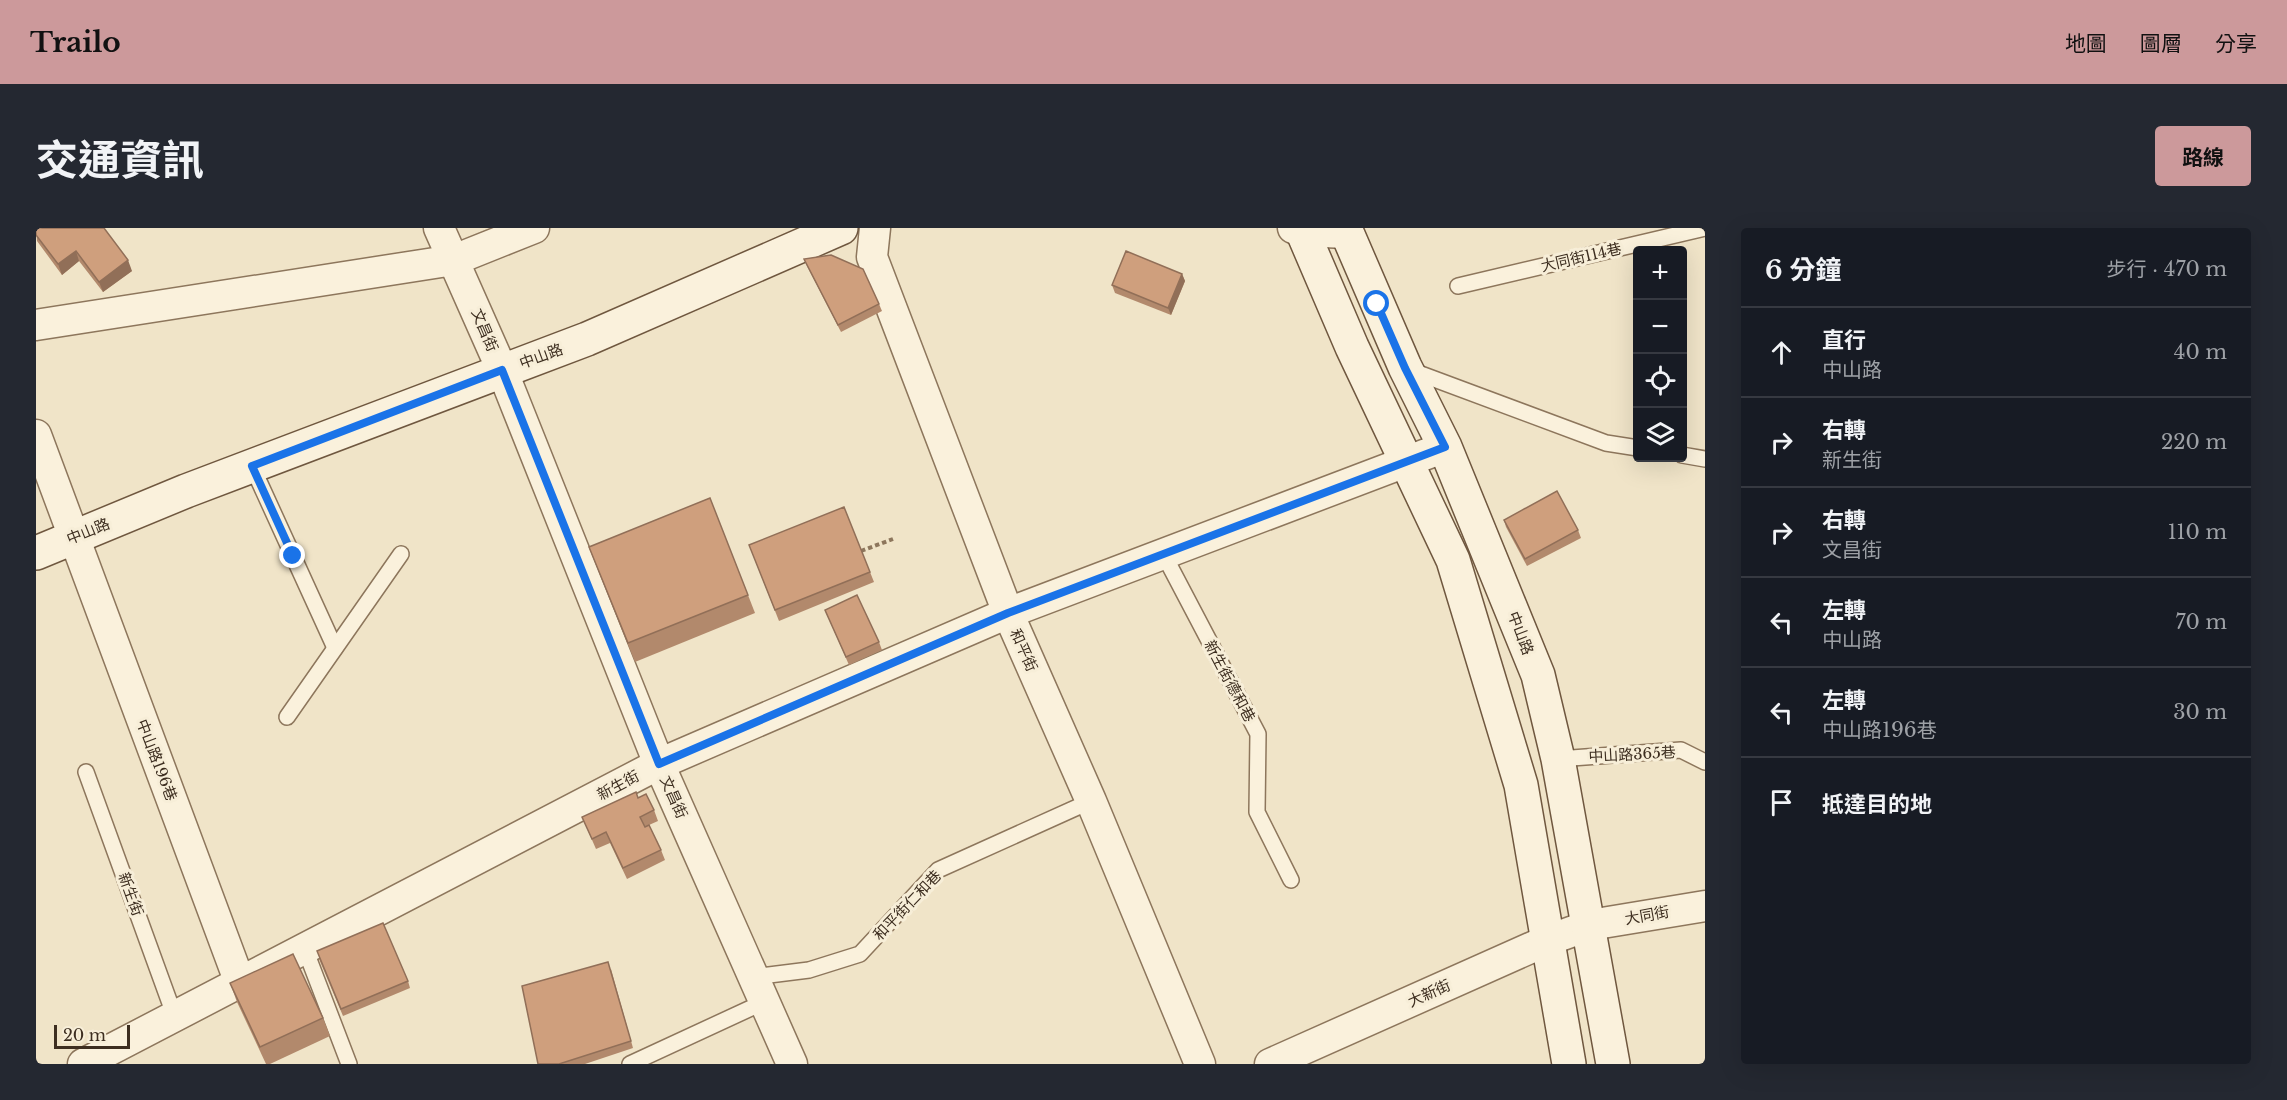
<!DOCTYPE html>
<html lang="zh-TW">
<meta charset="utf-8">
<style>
:root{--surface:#171b24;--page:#242831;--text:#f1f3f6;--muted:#9ea1a6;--line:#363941;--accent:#cc999b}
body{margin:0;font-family:"Libre Baskerville","Noto Sans TC",serif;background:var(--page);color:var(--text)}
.controls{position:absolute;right:18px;top:18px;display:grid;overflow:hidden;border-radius:6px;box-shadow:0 6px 24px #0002}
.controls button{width:54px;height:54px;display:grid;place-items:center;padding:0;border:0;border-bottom:2px solid var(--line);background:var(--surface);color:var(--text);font:30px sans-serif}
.scale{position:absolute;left:18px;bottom:15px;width:76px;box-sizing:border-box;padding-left:6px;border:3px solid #3d2e20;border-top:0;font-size:16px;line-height:21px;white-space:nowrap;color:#3d2e20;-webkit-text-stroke:4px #f7eed8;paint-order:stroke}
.stop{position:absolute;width:18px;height:18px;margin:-14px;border:4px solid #1a73e8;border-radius:50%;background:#fff}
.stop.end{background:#1a73e8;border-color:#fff;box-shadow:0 2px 6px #0008}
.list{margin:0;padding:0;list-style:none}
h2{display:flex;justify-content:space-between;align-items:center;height:78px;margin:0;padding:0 24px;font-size:26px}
h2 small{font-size:20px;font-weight:400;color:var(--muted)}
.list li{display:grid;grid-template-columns:39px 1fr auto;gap:18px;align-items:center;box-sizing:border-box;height:90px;padding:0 24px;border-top:2px solid var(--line)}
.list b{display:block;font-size:22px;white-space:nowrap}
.list p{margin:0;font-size:20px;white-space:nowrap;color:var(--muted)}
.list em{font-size:20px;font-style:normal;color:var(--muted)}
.icon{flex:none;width:33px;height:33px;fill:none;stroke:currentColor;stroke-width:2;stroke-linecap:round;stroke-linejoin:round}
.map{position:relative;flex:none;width:1669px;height:836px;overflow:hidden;border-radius:6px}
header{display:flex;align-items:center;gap:36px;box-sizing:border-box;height:84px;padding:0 30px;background:var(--accent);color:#111}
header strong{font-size:28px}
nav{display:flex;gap:33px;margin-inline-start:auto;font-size:21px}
.intro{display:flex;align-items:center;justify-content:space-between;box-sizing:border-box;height:144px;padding:0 36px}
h1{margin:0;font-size:42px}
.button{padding:15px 27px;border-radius:6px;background:var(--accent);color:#111;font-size:21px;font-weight:700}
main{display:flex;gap:36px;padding:0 36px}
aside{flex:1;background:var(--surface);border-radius:6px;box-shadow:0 6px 24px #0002}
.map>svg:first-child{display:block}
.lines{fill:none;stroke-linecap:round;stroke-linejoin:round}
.lane-casing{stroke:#8d765c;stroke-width:18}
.street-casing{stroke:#8d765c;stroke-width:33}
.secondary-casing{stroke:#6f573f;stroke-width:36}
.path{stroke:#8d765c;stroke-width:4;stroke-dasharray:4.5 3;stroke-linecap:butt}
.lane{stroke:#faf1dc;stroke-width:15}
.street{stroke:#faf1dc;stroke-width:30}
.secondary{stroke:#faf1dc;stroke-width:33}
.wall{fill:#b2896c}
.shaded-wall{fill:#916f58}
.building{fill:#cf9f7d;stroke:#916f58;stroke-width:1.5}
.route{stroke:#1a73e8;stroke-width:8}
.labels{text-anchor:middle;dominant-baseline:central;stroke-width:6;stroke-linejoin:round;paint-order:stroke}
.street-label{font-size:15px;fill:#3d2e20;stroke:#f7eed8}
</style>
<header>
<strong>Trailo</strong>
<nav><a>地圖</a><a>圖層</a><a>分享</a></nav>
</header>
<div class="intro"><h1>交通資訊</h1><a class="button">路線</a></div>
<main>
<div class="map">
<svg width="1669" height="836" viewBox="0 0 1669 836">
<rect width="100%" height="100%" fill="#f0e4c8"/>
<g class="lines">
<g class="lane-casing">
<g id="lane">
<polyline points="1422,58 1669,0"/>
<polyline points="1374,142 1570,215 1602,220"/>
<polyline points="1646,227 1669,231"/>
<polyline points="216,238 299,420"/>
<polyline points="1128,327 1222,506 1221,584 1255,652"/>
<polyline points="251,489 365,326"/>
<polyline points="1522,531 1645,522 1669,534"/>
<polyline points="50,544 139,789"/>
<polyline points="269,721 313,836"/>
<polyline points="717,749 773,742 824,726 902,642 1055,573"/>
<polyline points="594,836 728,774"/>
</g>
</g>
<g class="street-casing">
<g id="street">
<polyline points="403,0 466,142 623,536 756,836"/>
<polyline points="839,0 836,29 972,385 1055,573 1164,836"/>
<polyline points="1257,0 1266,3 1310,5"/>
<polyline points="0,97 418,32 498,0"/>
<polyline points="0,207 204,755"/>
<polyline points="47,836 623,536 972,385 1409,219"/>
<polyline points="1234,836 1510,713 1554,697 1669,678"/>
</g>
</g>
<g class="secondary-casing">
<g id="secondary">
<polyline points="1265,0 1316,119 1417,332 1485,557 1533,836"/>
<polyline points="1309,0 1369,139 1409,219 1502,447 1522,531 1577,836"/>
<polyline points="0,325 150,263 551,111 805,0"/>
</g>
</g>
<polyline class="path" points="825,323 857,311"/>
<use href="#lane" class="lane"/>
<use href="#street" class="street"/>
<use href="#secondary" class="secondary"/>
</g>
<g class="wall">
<polygon points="0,0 96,43 67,64 43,33 26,47 1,13"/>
<polygon points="768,31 843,76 846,83 805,104 771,38"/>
<polygon points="1146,46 1149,53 1135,87 1079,65 1076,57"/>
<polygon points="1468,292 1542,302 1545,310 1491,338 1470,299"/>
<polygon points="713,317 834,344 838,354 743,393"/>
<polygon points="553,319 712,367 719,385 599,434"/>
<polygon points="789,382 843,414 846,422 813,437"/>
<polygon points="602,570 618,582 622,593 613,597 625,622 629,632 591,651 574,615 560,621 546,589"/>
<polygon points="283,731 372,753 374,760 307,788"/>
<polygon points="575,741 597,820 549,836 502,836"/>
<polygon points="194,755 287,790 294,808 234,836 230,836 201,774"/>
</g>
<g class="shaded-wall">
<polygon points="40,23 43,33 26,47 22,36"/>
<polygon points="92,32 96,43 67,64 63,54"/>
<polygon points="1146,46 1149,53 1135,87 1132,80"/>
</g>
<g class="building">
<polygon points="0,0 68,0 92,32 63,54 40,23 22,36 0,7"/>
<polygon points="1090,23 1146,46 1132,80 1076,57"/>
<polygon points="795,27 827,41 843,76 802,97 768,31"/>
<polygon points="1521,263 1542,302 1489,331 1468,292"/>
<polygon points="674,270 712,367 592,415 553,319"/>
<polygon points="808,279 834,344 739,382 713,317"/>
<polygon points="821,367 843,414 810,429 789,382"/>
<polygon points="600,564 602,570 610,566 618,582 604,589 609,599 613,597 625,622 587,640 570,604 556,611 546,589"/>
<polygon points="347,695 372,753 305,781 281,723"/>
<polygon points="257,726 287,790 224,819 194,755"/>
<polygon points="572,734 595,813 523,836 502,836 486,758"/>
</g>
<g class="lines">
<polyline class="route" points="257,328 216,238 466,142 623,536 972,385 1409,219 1369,140 1341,76"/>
</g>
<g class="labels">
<g class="street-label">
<text transform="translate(1545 29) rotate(-13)">大同街114巷</text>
<text transform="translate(449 102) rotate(67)">文昌街</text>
<text transform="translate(505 128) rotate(-20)">中山路</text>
<text transform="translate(52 303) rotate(-22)">中山路</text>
<text transform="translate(1485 405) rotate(69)">中山路</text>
<text transform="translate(988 422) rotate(66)">和平街</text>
<text transform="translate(1194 453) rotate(62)">新生街德和巷</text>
<text transform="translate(1596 526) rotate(-3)">中山路365巷</text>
<text transform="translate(121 532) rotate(69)">中山路196巷</text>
<text transform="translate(582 557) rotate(-28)">新生街</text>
<text transform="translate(638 569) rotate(66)">文昌街</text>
<text transform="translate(95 666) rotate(70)">新生街</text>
<text transform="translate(871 677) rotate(-46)">和平街仁和巷</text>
<text transform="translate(1611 687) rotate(-10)">大同街</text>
<text transform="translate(1393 765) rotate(-24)">大新街</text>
</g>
</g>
</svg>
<div class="controls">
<button>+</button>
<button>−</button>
<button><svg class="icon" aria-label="locate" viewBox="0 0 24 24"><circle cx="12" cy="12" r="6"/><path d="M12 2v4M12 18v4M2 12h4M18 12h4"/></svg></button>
<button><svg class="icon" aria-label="layers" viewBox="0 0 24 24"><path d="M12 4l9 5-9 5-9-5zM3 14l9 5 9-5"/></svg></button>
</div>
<div class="scale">20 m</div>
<div class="stop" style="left:1341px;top:76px"></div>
<div class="stop end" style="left:257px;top:328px"></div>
</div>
<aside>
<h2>6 分鐘<small>步行 · 470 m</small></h2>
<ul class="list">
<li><svg class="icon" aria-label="ahead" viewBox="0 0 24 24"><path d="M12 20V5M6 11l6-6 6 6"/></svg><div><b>直行</b><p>中山路</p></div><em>40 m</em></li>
<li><svg class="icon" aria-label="right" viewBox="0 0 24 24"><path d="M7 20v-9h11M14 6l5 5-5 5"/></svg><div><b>右轉</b><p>新生街</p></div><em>220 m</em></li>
<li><svg class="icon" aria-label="right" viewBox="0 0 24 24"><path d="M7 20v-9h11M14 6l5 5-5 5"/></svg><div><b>右轉</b><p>文昌街</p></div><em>110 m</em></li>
<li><svg class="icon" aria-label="left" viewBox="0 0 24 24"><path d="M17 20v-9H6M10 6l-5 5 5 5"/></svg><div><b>左轉</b><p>中山路</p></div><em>70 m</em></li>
<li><svg class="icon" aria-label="left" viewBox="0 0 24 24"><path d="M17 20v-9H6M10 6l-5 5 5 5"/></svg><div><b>左轉</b><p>中山路196巷</p></div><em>30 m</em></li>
<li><svg class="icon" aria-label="arrive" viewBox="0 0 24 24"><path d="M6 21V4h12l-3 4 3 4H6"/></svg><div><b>抵達目的地</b></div></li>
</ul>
</aside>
</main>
